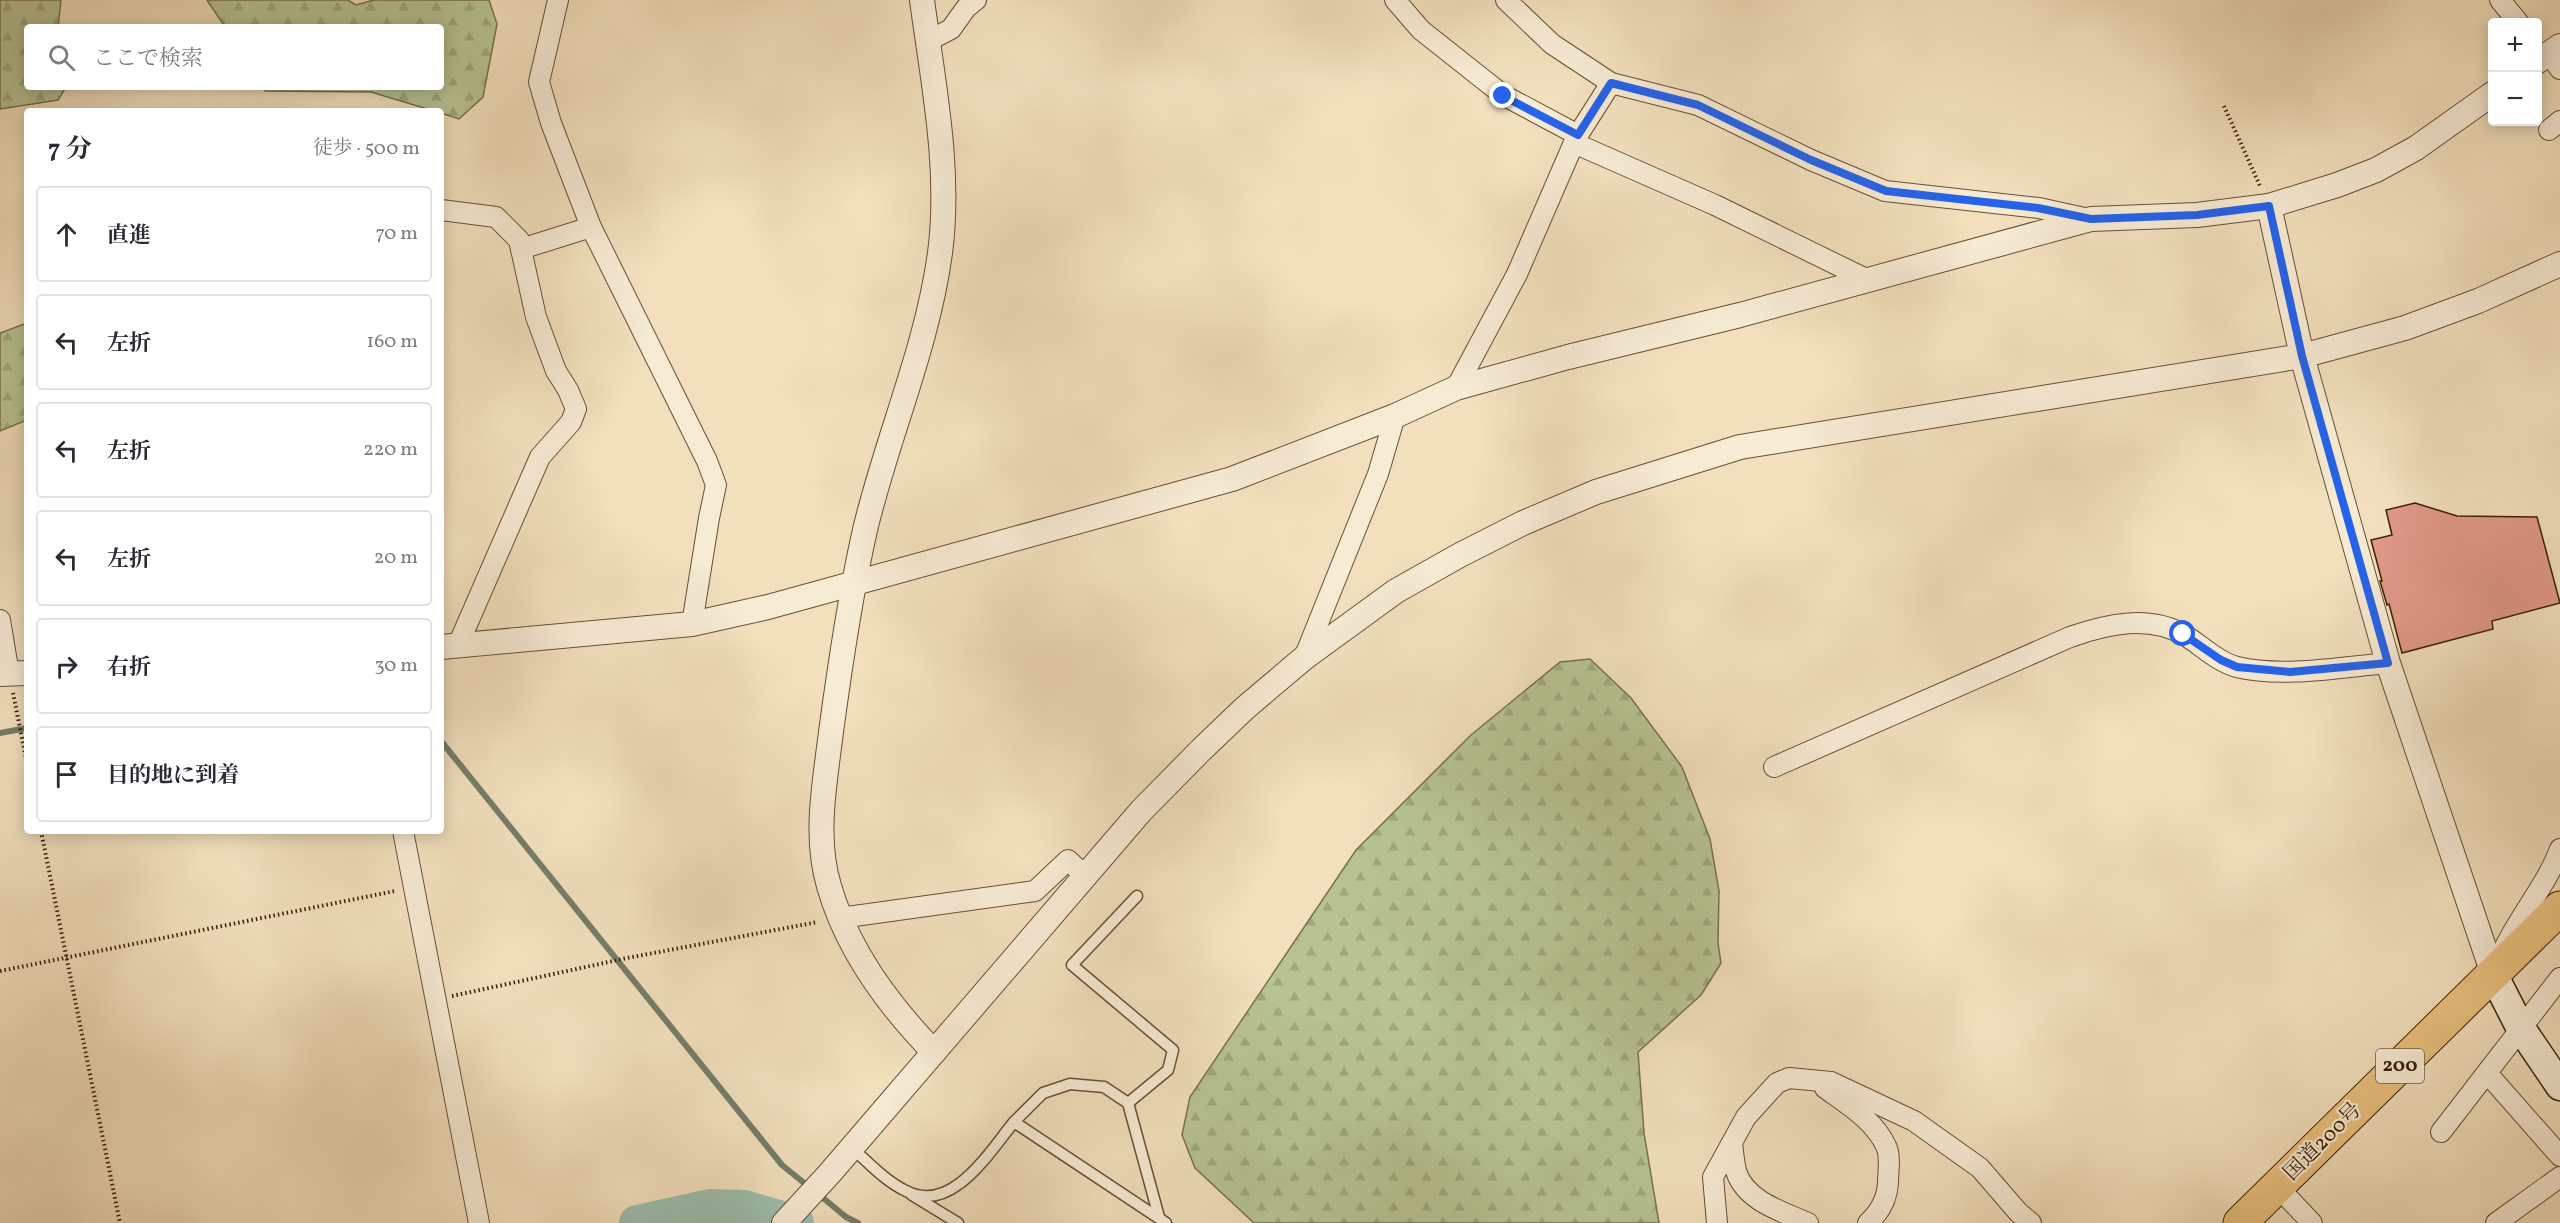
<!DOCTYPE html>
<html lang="ja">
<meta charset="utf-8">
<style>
:root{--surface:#fff;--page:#f7f7f7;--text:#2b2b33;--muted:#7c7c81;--line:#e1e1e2}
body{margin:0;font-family:Vollkorn,"Noto Serif JP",serif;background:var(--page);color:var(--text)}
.controls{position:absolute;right:18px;top:18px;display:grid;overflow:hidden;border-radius:6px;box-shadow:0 3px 15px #0003}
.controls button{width:54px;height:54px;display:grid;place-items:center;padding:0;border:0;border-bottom:2px solid var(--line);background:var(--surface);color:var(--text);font:30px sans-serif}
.stop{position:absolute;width:18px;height:18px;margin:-14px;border:4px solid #2563eb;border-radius:50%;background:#fff}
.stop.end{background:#2563eb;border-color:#fff;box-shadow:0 2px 6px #0008}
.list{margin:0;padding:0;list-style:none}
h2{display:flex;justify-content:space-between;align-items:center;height:78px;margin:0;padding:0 24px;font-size:26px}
h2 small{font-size:20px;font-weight:400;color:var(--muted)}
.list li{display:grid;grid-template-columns:39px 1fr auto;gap:18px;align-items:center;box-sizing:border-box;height:96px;margin:0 12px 12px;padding:0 12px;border:2px solid var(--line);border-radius:6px}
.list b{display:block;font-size:22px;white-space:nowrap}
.list em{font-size:20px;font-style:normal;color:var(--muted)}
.icon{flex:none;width:33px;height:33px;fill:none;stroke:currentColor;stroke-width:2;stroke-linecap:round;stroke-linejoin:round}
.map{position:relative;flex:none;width:2560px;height:1223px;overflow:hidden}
.search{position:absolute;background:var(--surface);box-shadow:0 3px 15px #0003;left:24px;top:24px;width:420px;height:66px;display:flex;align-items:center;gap:15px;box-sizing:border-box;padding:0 21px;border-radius:6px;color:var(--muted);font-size:22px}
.panel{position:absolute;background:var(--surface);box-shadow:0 3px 15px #0003;left:24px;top:108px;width:420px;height:726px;border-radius:6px}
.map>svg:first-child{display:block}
.forest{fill:url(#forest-firs);stroke:#78714c;stroke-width:1.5}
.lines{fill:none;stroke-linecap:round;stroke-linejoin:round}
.stream{stroke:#747e69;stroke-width:6}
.river{stroke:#9cbeac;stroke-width:36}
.building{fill:#e19888;stroke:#381f05;stroke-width:1.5}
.service-casing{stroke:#664f33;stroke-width:13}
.minor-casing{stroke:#664f33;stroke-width:22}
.tertiary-casing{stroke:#664f33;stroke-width:26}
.secondary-casing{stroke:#381f05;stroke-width:31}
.trunk-casing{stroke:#381f05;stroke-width:35}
.path{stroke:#381f05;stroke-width:4;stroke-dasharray:1.5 3;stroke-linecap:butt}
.service{stroke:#f7ebd4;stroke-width:10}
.minor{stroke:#f7ebd4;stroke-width:20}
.tertiary{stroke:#f7ebd4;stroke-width:24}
.secondary{stroke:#f7ebd4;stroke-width:28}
.trunk{stroke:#e9c07e;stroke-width:33}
.route{stroke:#2563eb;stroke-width:8}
.labels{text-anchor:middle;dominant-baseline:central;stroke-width:4.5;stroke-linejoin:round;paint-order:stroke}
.shield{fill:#f7ebd4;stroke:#715c43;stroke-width:1.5}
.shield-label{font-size:20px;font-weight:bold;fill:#381f05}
.street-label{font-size:21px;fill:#381f05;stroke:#f7ebd4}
</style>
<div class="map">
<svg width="2560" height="1223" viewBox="0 0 2560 1223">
<defs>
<pattern id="forest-firs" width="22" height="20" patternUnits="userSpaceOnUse" patternTransform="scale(1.5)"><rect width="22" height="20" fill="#b7c393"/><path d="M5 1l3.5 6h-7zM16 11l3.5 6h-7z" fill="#9ea77d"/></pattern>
</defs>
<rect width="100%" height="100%" fill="#f2e0bd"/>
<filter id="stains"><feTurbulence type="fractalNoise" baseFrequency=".00333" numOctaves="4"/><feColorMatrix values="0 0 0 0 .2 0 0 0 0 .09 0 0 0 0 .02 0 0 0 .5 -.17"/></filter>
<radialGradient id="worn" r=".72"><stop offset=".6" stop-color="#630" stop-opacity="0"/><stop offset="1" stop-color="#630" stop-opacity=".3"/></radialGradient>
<g class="forest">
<polygon points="0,0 61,0 58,27 27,27 27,87 66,87 58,100 0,109"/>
<polygon points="207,0 348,0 356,5 374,0 489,0 497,24 483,97 459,119 441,113 441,111 434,111 371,92 265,91 263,87 441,87 441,27 225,27"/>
<polygon points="27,323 27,420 0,431 0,333"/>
<polygon points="1590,659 1631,698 1682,767 1710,839 1719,891 1718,943 1721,963 1701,995 1638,1052 1644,1133 1659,1223 1254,1223 1195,1168 1182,1135 1190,1097 1356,850 1471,735 1560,662"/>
</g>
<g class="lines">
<g class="stream">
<polyline points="0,733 27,728"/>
<polyline points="441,741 782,1165 809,1187"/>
<polyline points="817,1193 846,1217 858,1223"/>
</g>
<polyline class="river" points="637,1223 710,1207 744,1208 796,1223"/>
</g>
<polygon class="building" points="2415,503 2457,516 2537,517 2560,603 2492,621 2493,629 2402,653 2389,604 2387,605 2380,581 2382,581 2371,540 2392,535 2386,510"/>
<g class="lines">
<g class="service-casing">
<g id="service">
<polyline points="1128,1103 1168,1070 1173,1050 1072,965 1137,896"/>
<polyline points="1014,1122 1043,1093 1070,1084 1104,1087 1128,1103 1159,1217"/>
<path d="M852 1148C869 1163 885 1181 906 1191 952 1215 990 1151 1014 1122L1166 1223"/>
<polyline points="912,1195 958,1223"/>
</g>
</g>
<g class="minor-casing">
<g id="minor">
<polyline points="558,0 539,82 551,123 591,227 707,461 716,485 709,518 692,624"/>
<polyline points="1395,0 1421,30 1503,95 1578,135"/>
<polyline points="1506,0 1552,44 1611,83 1698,105 1811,160 1885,191 2039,208 2089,219"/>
<polyline points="2500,0 2518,22"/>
<polyline points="928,41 951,29 966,8 976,0"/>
<polyline points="2549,53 2560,69"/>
<polyline points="2549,130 2560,121"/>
<polyline points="1574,143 1715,205 1868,280"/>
<polyline points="441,210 496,217 519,240 536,317 556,371 568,390 576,409 571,422 540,457 458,645"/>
<polyline points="521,249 591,227"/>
<polyline points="1456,388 1517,274 1576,138 1611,83"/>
<polyline points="0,620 9,674"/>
<polyline points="1304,658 1378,474 1395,416"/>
<path d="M1774 767 2070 637C2107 624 2150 614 2186 636 2202 646 2218 662 2237 667 2282 678 2342 667 2388 663"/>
<polyline points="403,831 479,1223"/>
<polyline points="840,918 1035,891 1068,860 1085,876"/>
<path d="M2501 955C2517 918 2546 887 2560 849"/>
<polyline points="2487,1073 2560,1156"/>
<path d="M1825 1088C1847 1104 1874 1120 1886 1146 1891 1156 1888 1171 1888 1183 1887 1199 1880 1212 1868 1223"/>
<polyline points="2441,1132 2560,978"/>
<path d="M1732 1143C1733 1152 1734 1162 1736 1171 1745 1201 1783 1212 1808 1223"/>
<polyline points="2277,1186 2312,1223"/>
<polyline points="1717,1223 1713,1177 1746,1117 1777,1083 1789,1078 1831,1082 1914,1121 1980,1168 2018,1212 2031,1223"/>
<polyline points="2496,1223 2560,1177"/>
</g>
</g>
<g class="tertiary-casing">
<g id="tertiary">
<path d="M922 0C933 83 951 169 940 253 927 349 887 437 865 530 850 596 840 665 831 732 825 782 814 836 829 886 847 949 888 1005 934 1052"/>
<polyline points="2538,61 2560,46"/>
<polyline points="2269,206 2302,356 2388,663 2493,974"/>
<polyline points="441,647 692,624 768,607 1232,479 1395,416 1456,388 1568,357 1740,315 2091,219 2197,215 2269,206 2337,185 2376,170 2416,148 2492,94"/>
<polyline points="0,674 27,673"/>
<polyline points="784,1223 830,1173 1141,811 1201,750 1245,708 1304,658 1396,591 1460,555 1523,523 1596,492 1740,447 2302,356 2405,328 2478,301 2560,264"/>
</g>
</g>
<g class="secondary-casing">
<polyline id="secondary" points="2493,974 2520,1027 2560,1086"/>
</g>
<g class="trunk-casing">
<polyline id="trunk" points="2240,1223 2560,908"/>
</g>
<g class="path">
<polyline points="2224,106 2260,186"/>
<polyline points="13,693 27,763"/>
<polyline points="41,831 120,1223"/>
<polyline points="0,971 395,891"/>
<polyline points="452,996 627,958 818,922"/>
</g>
<use href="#service" class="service"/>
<use href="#minor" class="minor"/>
<use href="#tertiary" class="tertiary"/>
<use href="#secondary" class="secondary"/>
<use href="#trunk" class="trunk"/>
</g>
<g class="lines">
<polyline class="route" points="1503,96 1578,135 1611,83 1698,105 1811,160 1886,191 2038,208 2091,219 2197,215 2269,206 2302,356 2388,663 2290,672 2237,667 2221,660 2183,634"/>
</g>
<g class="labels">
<rect class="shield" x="2376" y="1049" width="48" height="34" rx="4.5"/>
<g class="shield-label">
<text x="2400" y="1066">200</text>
</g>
<g class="street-label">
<text transform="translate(2323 1142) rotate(-45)">国道200号</text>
</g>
</g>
<rect width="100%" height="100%" filter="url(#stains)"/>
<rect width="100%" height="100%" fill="url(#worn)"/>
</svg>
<div class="controls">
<button>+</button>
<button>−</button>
</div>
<div class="stop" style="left:2183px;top:634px"></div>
<div class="stop end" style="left:1503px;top:96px"></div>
<div class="search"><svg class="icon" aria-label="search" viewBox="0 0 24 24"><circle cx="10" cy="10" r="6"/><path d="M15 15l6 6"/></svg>ここで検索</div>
<section class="panel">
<h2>7 分<small>徒歩 · 500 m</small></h2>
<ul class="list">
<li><svg class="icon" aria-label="ahead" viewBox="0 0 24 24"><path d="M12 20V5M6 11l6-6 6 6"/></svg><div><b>直進</b></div><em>70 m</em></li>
<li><svg class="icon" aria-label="left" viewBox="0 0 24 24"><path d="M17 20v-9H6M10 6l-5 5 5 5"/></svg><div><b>左折</b></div><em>160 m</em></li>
<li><svg class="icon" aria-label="left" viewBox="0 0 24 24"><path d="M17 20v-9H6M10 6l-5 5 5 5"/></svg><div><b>左折</b></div><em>220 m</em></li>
<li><svg class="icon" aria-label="left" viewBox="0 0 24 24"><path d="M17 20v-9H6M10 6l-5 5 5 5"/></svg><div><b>左折</b></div><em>20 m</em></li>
<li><svg class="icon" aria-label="right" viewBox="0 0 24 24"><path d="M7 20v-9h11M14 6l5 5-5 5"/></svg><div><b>右折</b></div><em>30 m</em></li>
<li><svg class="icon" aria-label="arrive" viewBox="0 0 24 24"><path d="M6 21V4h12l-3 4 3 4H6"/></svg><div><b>目的地に到着</b></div></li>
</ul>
</section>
</div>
